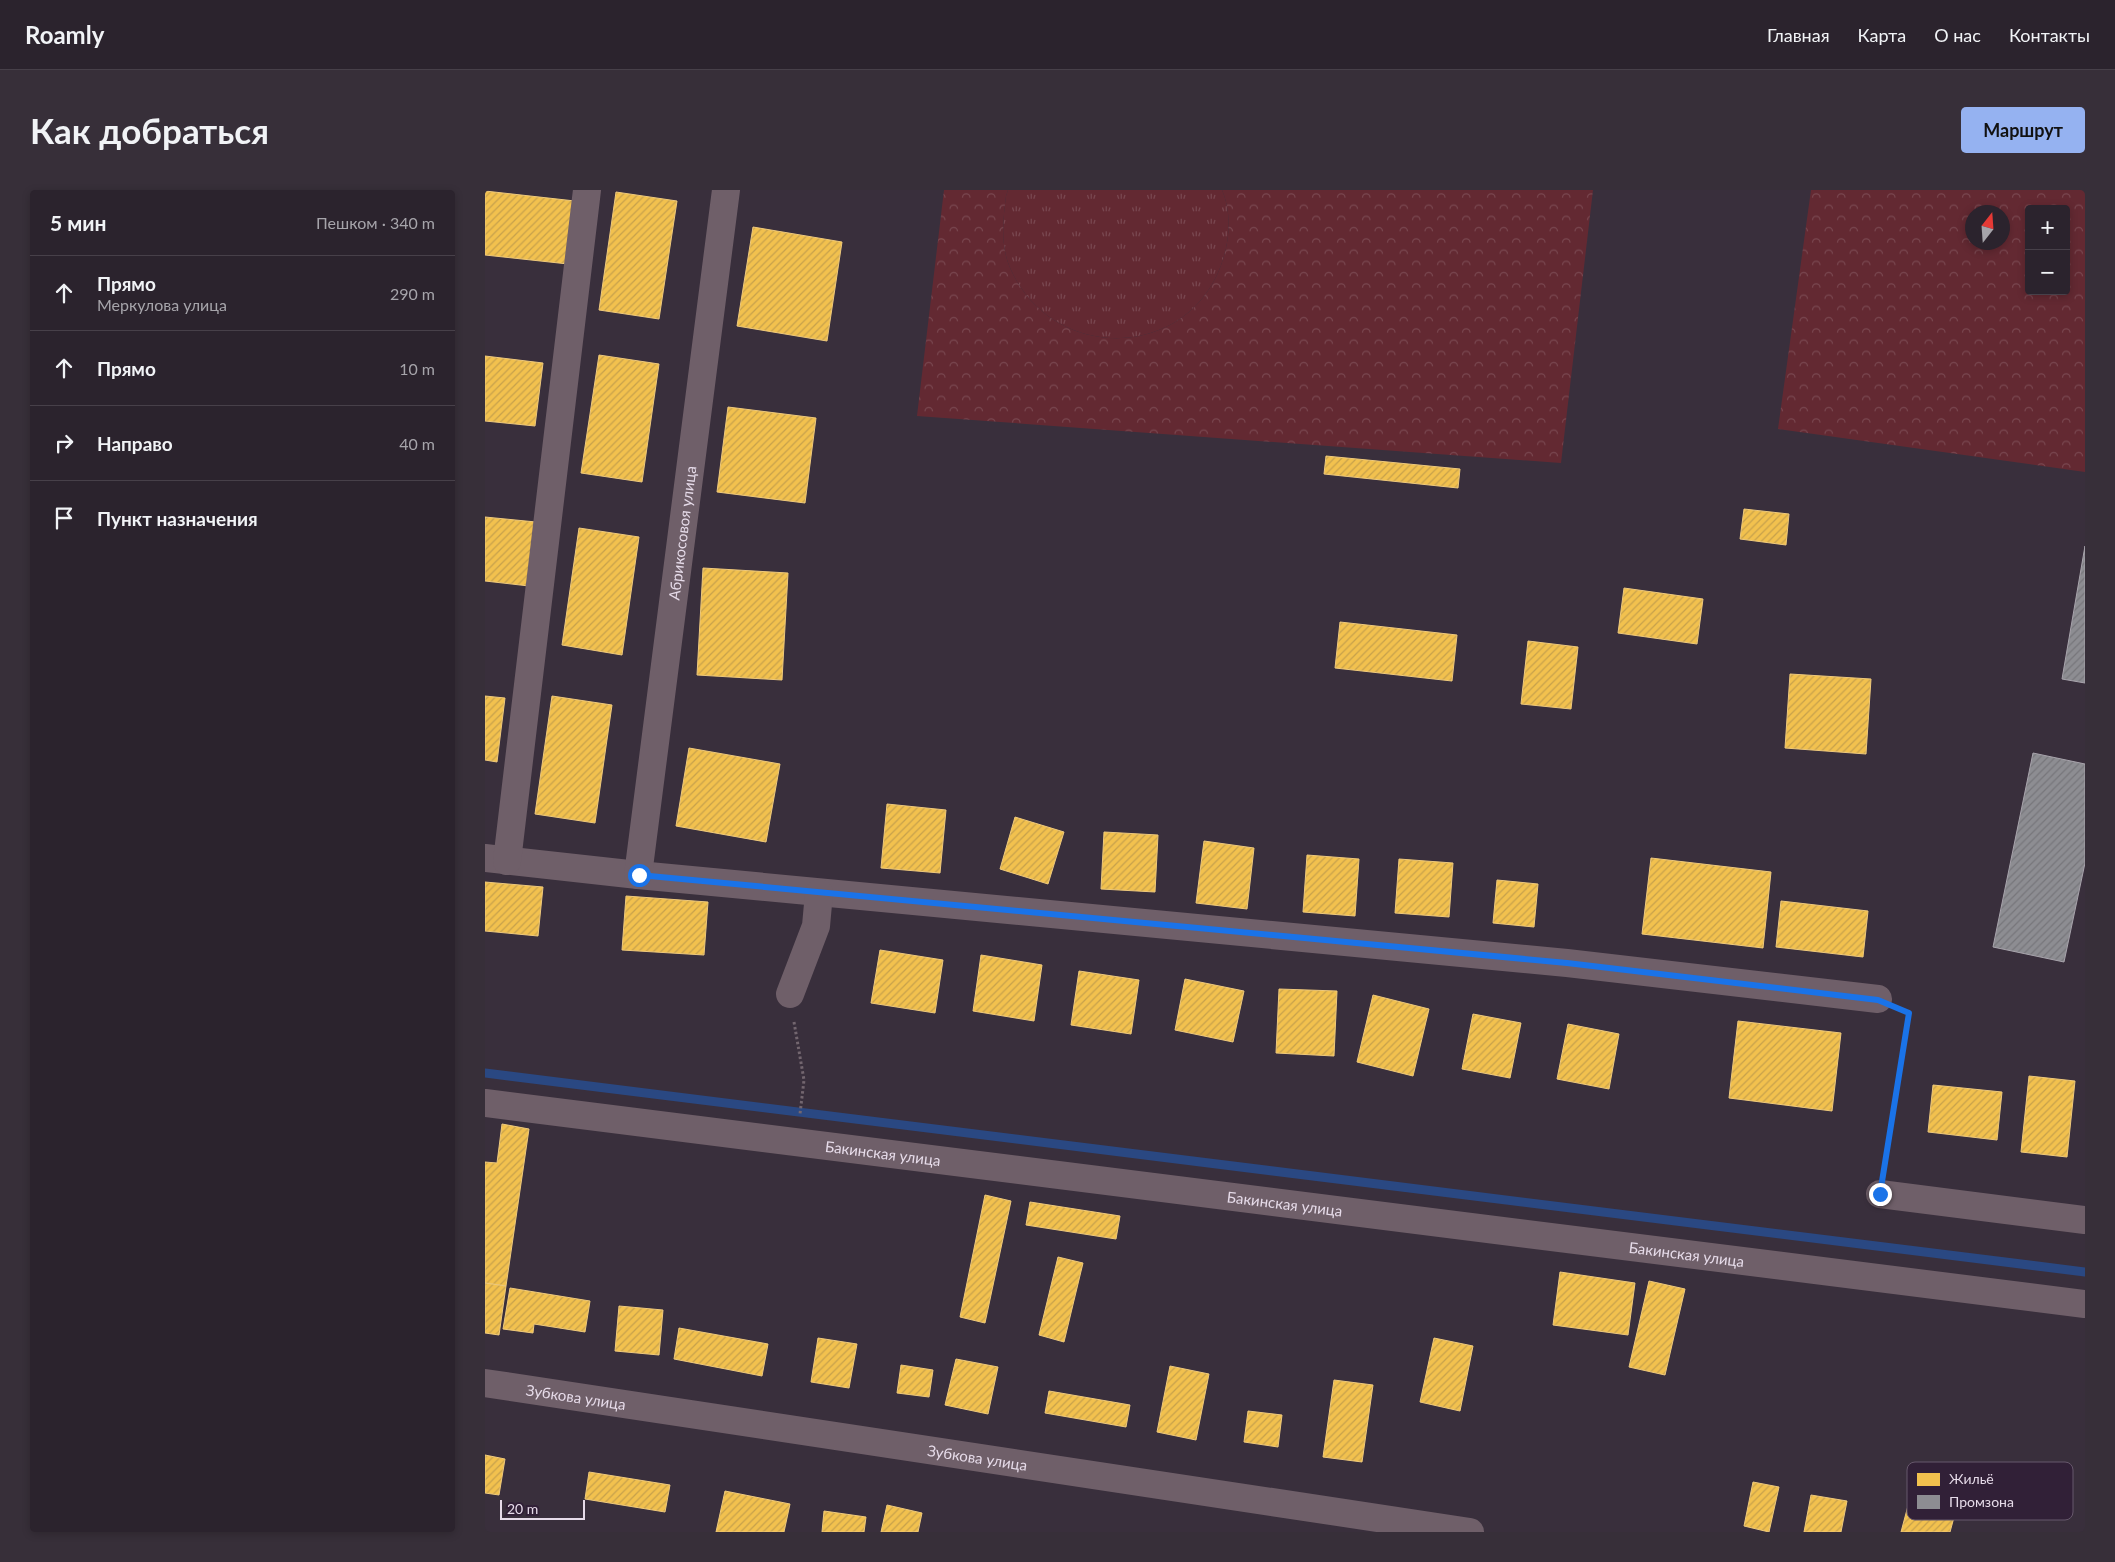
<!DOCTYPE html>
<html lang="ru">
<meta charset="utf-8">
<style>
:root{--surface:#2b232d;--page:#372f39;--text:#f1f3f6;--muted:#a6a4aa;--line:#474049;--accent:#95b2f1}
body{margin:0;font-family:Lato,sans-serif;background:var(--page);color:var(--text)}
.controls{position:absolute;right:15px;top:15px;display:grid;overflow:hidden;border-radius:5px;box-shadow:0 2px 8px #0003}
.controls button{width:45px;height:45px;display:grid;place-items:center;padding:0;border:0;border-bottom:1px solid var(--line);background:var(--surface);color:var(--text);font:25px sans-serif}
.compass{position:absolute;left:1480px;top:15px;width:45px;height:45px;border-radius:50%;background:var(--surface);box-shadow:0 2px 8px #0003;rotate:17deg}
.scale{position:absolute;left:15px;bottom:12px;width:85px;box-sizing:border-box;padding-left:5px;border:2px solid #e6dbe9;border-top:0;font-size:14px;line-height:18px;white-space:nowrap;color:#e6dbe9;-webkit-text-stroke:4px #312037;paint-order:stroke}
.stop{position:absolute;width:15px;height:15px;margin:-11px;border:4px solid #1a73e8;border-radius:50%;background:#fff}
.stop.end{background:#1a73e8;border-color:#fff;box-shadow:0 1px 5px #0008}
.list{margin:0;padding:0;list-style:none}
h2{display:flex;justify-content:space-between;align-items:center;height:65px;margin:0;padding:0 20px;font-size:21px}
h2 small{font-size:16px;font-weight:400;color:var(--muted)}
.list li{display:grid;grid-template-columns:32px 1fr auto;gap:15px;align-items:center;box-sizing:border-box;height:75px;padding:0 20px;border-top:1px solid var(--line)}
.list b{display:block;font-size:19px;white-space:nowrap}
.list p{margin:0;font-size:16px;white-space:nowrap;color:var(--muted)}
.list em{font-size:16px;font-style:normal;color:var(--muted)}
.icon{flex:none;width:28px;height:28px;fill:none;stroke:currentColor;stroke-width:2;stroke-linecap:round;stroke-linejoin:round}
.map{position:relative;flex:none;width:1600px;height:1342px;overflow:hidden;border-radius:5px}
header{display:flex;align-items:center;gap:30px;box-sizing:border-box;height:70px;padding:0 25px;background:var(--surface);border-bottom:1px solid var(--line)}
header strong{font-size:24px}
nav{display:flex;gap:28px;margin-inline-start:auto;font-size:18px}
.intro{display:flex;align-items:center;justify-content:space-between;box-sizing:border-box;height:120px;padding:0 30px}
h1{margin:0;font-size:35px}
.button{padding:12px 22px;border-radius:5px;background:var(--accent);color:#111;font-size:18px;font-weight:700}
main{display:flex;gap:30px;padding:0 30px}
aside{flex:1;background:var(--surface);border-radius:5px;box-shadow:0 2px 8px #0003}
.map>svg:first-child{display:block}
.grass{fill:url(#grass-tufts)}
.forest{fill:url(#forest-crowns);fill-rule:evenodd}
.homes{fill:url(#homes-hatch);stroke:#eec97c}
.industry{fill:url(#industry-hatch);stroke:#a8a4ac}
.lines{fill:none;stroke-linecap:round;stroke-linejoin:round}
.stream{stroke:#2a4882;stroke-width:9}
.path{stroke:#73666f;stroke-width:3;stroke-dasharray:2.5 2.5;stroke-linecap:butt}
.minor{stroke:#6f5f69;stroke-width:28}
.route{stroke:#1a73e8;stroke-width:6}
.labels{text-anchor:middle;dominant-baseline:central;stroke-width:5;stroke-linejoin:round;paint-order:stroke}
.street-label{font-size:15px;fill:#e6dbe9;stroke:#312037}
.key{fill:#312037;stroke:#67586c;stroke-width:1}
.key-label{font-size:14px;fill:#e6dbe9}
</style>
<header>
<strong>Roamly</strong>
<nav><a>Главная</a><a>Карта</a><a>О нас</a><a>Контакты</a></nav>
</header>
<div class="intro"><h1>Как добраться</h1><a class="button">Маршрут</a></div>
<main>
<aside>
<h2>5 мин<small>Пешком · 340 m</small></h2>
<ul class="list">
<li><svg class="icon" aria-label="ahead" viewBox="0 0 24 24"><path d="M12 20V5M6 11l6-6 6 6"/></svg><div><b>Прямо</b><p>Меркулова улица</p></div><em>290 m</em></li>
<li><svg class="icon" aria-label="ahead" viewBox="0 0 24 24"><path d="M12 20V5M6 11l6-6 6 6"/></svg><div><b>Прямо</b></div><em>10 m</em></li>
<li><svg class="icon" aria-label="right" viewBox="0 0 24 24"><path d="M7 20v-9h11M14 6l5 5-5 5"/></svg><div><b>Направо</b></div><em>40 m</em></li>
<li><svg class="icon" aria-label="arrive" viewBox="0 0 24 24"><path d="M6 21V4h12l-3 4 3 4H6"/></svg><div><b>Пункт назначения</b></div></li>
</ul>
</aside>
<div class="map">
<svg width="1600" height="1342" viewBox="0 0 1600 1342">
<defs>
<pattern id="grass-tufts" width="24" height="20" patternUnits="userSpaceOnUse" patternTransform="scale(1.25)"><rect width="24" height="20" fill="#632932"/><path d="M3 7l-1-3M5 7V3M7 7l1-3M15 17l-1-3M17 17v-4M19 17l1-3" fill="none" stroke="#794750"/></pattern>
<pattern id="forest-crowns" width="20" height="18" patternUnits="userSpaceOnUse" patternTransform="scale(1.25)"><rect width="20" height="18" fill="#632932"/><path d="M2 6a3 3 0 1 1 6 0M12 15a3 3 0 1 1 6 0" fill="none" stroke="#794750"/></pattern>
<pattern id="homes-hatch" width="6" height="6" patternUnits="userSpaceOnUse" patternTransform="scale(1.25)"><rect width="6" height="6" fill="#f2c14e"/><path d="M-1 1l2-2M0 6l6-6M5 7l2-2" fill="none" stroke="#c7a14c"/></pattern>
<pattern id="industry-hatch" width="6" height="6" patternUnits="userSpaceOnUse" patternTransform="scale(1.25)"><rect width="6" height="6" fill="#8d8d92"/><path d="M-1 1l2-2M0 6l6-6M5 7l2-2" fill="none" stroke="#77767b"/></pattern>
</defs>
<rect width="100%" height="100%" fill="#392f3c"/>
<path class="grass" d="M523 0H737C746 21 745 45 739 66 710 170 570 176 526 80 515 57 518 30 521 6Z"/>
<g class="forest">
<path d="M459 0H523L521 6C518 30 515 57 526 80 570 176 710 170 739 66 745 45 746 21 737 0H1108L1076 273 432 226Z"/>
<path d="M1326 0H1600V282L1293 239ZM1544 19H1581V101H1544ZM1488 22H1518V52H1488Z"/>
</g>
<g class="homes">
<polygon points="0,1 90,11 83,74 0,65"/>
<polygon points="131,2 192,11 174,129 114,120"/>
<polygon points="268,37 357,52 342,151 252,136"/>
<polygon points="114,165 174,174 157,292 96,283"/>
<polygon points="0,166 58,173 50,236 0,231"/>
<polygon points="243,217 331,228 320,313 232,302"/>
<polygon points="841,266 975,279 973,298 839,284"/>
<polygon points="1259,319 1304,324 1301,355 1255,349"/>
<polygon points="0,327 51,332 44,396 0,391"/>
<polygon points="94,338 154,347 137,465 77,455"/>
<polygon points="218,378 303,383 297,490 212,485"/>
<polygon points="1139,398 1218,409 1212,454 1133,443"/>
<polygon points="855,432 972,445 967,491 850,478"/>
<polygon points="1043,451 1093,457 1086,519 1036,514"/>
<polygon points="1305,484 1386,489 1381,564 1300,558"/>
<polygon points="0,506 20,508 12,572 0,570"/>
<polygon points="67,506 127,515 110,633 50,624"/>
<polygon points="204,558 295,574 281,652 191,636"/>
<polygon points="402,614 461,620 455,683 396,678"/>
<polygon points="530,627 579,642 563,694 515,679"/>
<polygon points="619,642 673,645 670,702 616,699"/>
<polygon points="719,651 769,658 762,719 711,713"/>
<polygon points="822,665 874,669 870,726 818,722"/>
<polygon points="1166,668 1286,682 1278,758 1157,744"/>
<polygon points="914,669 968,673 964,727 910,723"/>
<polygon points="1012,690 1053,694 1049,737 1008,733"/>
<polygon points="0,692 58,697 53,746 0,741"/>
<polygon points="141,706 223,712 219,765 137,760"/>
<polygon points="1296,711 1383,721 1378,767 1291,757"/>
<polygon points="395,760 458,770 450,823 386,813"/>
<polygon points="496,765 557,775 549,831 488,821"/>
<polygon points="594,781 654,790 646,844 586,835"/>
<polygon points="700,789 759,801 748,852 690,840"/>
<polygon points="794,799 852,801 849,866 791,863"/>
<polygon points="888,805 944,819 928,886 872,872"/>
<polygon points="988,824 1036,833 1025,888 977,879"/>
<polygon points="1253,831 1356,843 1347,921 1244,908"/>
<polygon points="1083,834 1134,844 1124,899 1072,889"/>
<polygon points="1544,886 1590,891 1582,967 1536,962"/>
<polygon points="1448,895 1517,902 1512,950 1443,942"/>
<polygon points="17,934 44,939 21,1096 0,1093 0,972 12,973"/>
<polygon points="500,1005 526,1011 500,1133 475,1127"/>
<polygon points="545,1012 635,1026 631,1049 541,1035"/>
<polygon points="573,1067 598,1073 579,1152 554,1145"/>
<polygon points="1075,1082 1150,1093 1143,1145 1068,1135"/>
<polygon points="1164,1091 1200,1099 1180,1185 1144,1177"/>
<polygon points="0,1093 21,1096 14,1145 0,1143"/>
<polygon points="25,1098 105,1111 100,1142 49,1134 48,1143 18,1139"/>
<polygon points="134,1116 178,1120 174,1165 130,1161"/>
<polygon points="194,1138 283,1154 277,1186 189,1169"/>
<polygon points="333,1148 372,1154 364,1198 326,1192"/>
<polygon points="949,1148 988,1156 975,1221 935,1212"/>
<polygon points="471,1169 513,1177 503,1224 460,1215"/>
<polygon points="416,1175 448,1180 444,1207 412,1203"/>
<polygon points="685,1176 724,1184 711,1250 672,1242"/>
<polygon points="849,1190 888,1195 877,1272 838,1267"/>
<polygon points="564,1201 645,1215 641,1237 560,1223"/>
<polygon points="763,1221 797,1225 793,1257 759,1252"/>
<polygon points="0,1265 20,1269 14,1305 0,1303"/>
<polygon points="104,1282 185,1295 180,1322 100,1309"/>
<polygon points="1432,1282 1478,1294 1465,1342 1416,1342"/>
<polygon points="1268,1292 1294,1297 1284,1342 1259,1336"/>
<polygon points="240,1301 305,1314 299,1342 231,1342"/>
<polygon points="1326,1305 1362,1311 1356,1342 1319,1342"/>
<polygon points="402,1315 437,1323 433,1342 396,1342"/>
<polygon points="339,1321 381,1327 379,1342 337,1342"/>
</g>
<g class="industry">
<polygon points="1600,356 1600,493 1577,489"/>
<polygon points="1548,563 1600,574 1600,673 1579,772 1508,757"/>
</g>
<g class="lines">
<polyline class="stream" points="0,883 1600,1082"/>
<g class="path">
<polyline points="309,832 319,890 315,924"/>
<polyline points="1399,976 1424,823 1418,821"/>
</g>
<g class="minor">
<polyline points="0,668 153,685 1082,773 1393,809"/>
<polyline points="22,671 102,0"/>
<path id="s1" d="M153 685 241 0"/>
<polyline points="305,804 331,736 334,703"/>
<path id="s2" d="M0 913 1600 1114"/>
<polyline points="1395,1004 1600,1030"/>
<path id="s3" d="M0 1193 985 1342"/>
</g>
</g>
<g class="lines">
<polyline class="route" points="154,685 1082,773 1393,810 1424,823 1395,1004"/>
</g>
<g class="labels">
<g class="street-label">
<text stroke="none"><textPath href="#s1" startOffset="345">Абрикосовоя улица</textPath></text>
<text stroke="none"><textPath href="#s2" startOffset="401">Бакинская улица</textPath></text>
<text stroke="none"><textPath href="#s2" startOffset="806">Бакинская улица</textPath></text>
<text stroke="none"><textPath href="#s2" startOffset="1211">Бакинская улица</textPath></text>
<text stroke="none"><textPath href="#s3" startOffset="92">Зубкова улица</textPath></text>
<text stroke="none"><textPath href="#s3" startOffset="498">Зубкова улица</textPath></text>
</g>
</g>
<rect x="1422" y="1272" width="166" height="58" rx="8" class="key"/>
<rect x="1432" y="1283" width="23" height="13" fill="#f2c14e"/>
<rect x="1432" y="1305" width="23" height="14" fill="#8d8d92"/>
<g class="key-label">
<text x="1464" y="1294">Жильё</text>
<text x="1464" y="1317">Промзона</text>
</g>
</svg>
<div class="controls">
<button>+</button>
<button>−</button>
</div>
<svg class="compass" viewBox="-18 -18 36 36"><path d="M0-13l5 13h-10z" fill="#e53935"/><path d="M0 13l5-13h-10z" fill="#a6a4aa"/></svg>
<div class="scale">20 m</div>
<div class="stop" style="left:154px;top:685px"></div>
<div class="stop end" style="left:1395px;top:1004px"></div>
</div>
</main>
